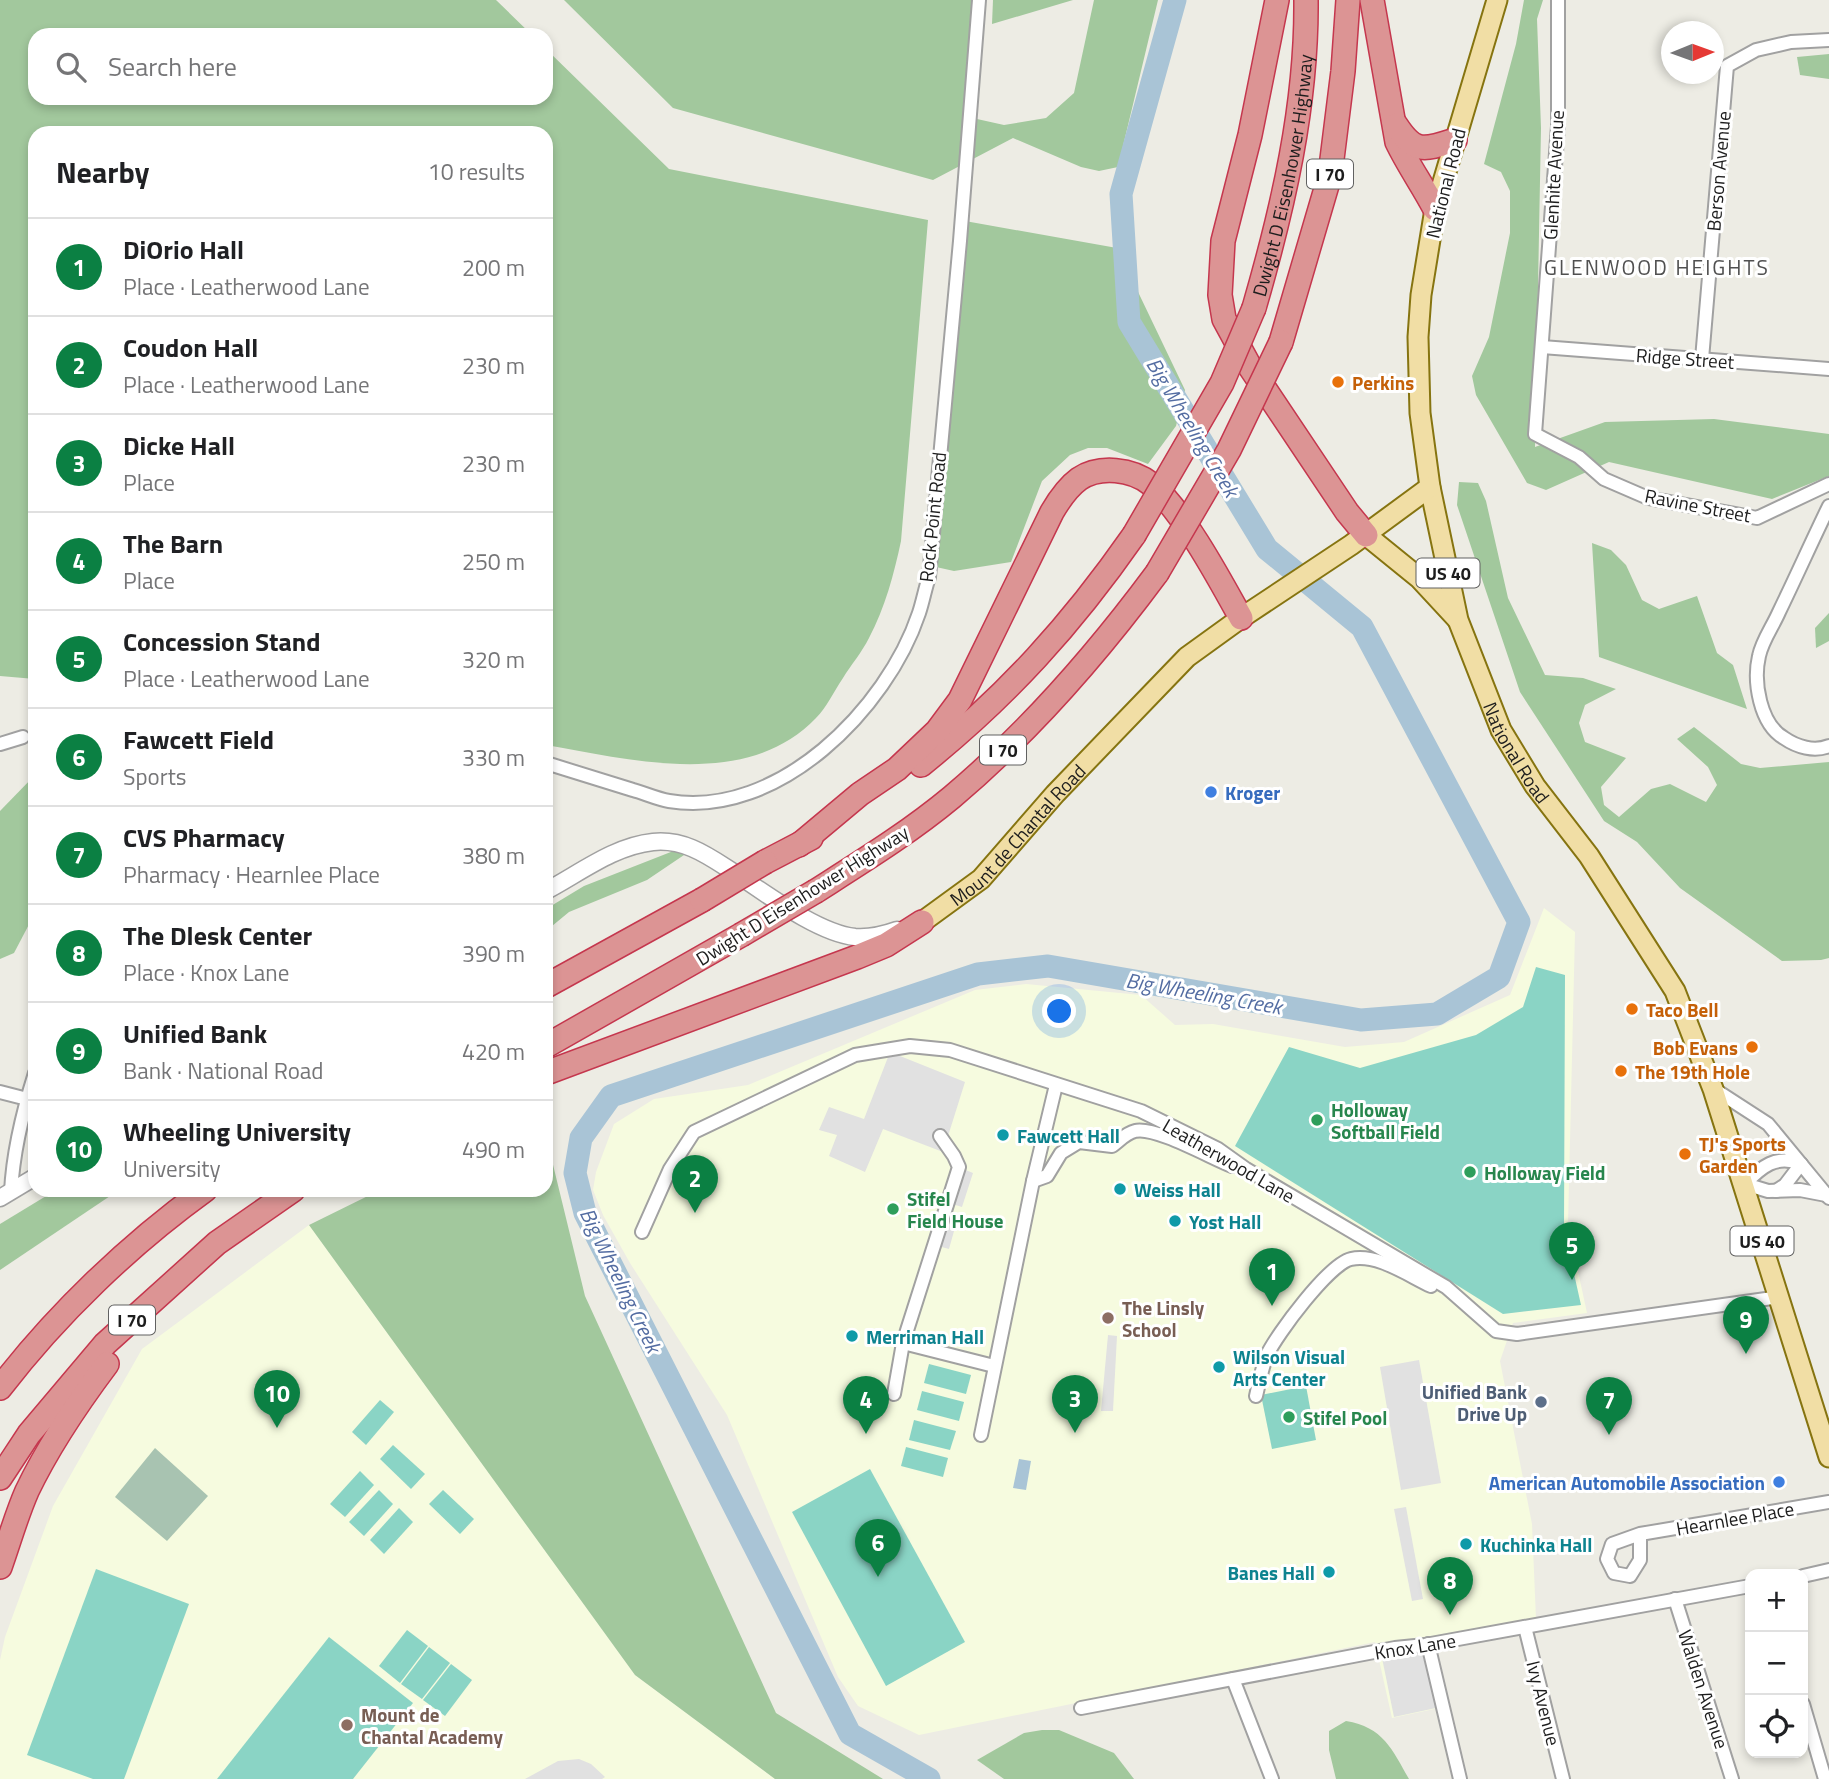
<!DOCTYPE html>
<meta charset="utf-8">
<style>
:root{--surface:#fff;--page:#f6f6f6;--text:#202124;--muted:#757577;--line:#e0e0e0;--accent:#0b8043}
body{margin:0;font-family:"Titillium Web",sans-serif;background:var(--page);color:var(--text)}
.controls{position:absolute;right:21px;bottom:21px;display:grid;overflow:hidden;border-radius:14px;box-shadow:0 4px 10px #0003}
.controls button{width:63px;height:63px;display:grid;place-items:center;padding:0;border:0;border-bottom:2px solid var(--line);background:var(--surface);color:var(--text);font:35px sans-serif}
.compass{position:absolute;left:1661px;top:21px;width:63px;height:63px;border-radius:50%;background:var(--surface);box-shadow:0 4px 10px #0003;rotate:89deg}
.you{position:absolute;left:1060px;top:1012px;width:24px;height:24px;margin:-18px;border:5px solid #fff;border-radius:50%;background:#1a73e8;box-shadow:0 0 0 10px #1a73e833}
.badge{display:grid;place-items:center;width:46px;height:46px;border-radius:50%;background:var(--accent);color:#fff;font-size:23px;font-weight:700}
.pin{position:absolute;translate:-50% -58px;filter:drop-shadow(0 2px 4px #0008)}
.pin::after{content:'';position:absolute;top:37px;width:24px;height:21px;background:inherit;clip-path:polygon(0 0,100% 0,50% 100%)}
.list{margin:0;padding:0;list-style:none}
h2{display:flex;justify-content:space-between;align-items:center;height:91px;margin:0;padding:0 28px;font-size:30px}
h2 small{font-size:23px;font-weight:400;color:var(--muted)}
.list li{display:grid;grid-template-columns:46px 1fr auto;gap:21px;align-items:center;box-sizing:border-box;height:98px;padding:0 28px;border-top:2px solid var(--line)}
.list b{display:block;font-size:26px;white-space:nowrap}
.list p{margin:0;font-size:23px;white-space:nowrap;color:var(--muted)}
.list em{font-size:23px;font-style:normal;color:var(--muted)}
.icon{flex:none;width:38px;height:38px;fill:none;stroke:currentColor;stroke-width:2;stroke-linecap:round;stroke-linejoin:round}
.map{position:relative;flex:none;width:1829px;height:1779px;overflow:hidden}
.search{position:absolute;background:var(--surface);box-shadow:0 4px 10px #0003;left:28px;top:28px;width:525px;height:77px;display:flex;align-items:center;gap:18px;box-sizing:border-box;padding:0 24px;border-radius:21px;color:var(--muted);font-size:26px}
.panel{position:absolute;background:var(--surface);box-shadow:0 4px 10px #0003;left:28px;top:126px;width:525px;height:1071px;border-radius:21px}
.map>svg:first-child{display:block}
.education{fill:#f6fbdf}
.forest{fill:#a2c89d}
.cemetery{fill:#a8c3b1}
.pitch{fill:#8ad4c5}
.parking{fill:#e1e1e1}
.water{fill:#a9c4d6}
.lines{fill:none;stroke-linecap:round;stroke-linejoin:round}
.river{stroke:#a9c4d6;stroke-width:23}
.minor-casing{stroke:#a1a1a1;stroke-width:16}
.tertiary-casing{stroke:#a1a1a1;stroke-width:19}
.primary-casing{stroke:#867410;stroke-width:23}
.motorway-casing{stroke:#c5374e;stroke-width:26}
.minor{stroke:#fff;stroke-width:12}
.tertiary{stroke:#fff;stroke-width:16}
.primary{stroke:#f1dea5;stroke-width:19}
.motorway{stroke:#dc9494;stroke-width:23}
.motorway-bridge-casing{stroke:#c5374e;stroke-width:26;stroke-linecap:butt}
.motorway-bridge{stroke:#dc9494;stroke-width:23}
.food-dot{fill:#e8710a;stroke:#fff;stroke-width:2.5}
.shop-dot{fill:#3f7fe0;stroke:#fff;stroke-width:2.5}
.leisure-dot{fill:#2e9e5b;stroke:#fff;stroke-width:2.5}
.culture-dot{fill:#0f9aa8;stroke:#fff;stroke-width:2.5}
.education-dot{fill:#8d6e63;stroke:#fff;stroke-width:2.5}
.service-dot{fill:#5c6f8a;stroke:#fff;stroke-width:2.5}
.labels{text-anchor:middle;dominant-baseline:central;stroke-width:6;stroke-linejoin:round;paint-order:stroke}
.shield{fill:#fff;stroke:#616161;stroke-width:2}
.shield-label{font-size:18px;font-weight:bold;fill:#1d1d1d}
.street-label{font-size:19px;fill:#1d1d1d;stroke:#fff}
.food-label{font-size:19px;font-weight:bold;fill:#c56008;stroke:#fff;text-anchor:start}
.shop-label{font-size:19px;font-weight:bold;fill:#366cbe;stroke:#fff;text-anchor:start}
.leisure-label{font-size:19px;font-weight:bold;fill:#27864d;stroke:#fff;text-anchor:start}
.culture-label{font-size:19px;font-weight:bold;fill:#0d838f;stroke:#fff;text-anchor:start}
.education-label{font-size:19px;font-weight:bold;fill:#785e54;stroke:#fff;text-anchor:start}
.service-label{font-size:19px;font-weight:bold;fill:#4e5e75;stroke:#fff;text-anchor:end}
.neighbourhood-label{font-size:21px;letter-spacing:2px;fill:#505050;stroke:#fff}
.water-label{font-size:21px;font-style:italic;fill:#546da2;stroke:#fff}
</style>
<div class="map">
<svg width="1829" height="1779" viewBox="0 0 1829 1779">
<rect width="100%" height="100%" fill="#edece4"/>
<g class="education">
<polygon points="1544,908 1575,932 1568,1225 1587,1313 1513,1323 1500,1361 1532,1524 1536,1619 1425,1642 1439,1708 1392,1718 1375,1642 919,1735 858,1706 838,1677 727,1415 630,1263 603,1215 593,1190 596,1172 614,1124 654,1099 748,1085 975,990 1026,984 1141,995 1175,1025 1213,1024 1345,1047 1404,1042 1510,995"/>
<polygon points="309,1225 635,1675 775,1779 0,1779 0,1660 5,1637 53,1506 142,1349"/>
</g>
<g class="forest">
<path d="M0 0H496L532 35H35V98H546V49L669 169 928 220 901 541C894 574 885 608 869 638 862 652 851 665 843 678 834 691 827 707 816 718 747 790 632 760 546 745V133H35V679L0 676Z"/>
<polygon points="564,0 976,0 968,117 1004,125 1046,118 1074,93 1094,0 1158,0 1118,167 1099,171 1081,167 1013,138 933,180 673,108"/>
<polygon points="993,0 1073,0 992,24"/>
<polygon points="1524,0 1543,0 1537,19 1541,128 1535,447 1605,422 1714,419 1829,434 1829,476 1772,499 1609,462 1546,490 1527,483 1476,395 1472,376 1489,337 1510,233 1510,191 1501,172 1484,164 1516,44"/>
<polygon points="1829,54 1829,79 1800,75 1797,57"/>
<polygon points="965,221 1117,248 1185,390 1176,426 1148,464 1107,448 1088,448 1070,455 1042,481 1011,562 954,571 936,567"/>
<polygon points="1459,482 1478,483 1486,501 1508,598 1545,675 1583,678 1616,689 1585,705 1579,723 1585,742 1626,758 1601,787 1604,805 1619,817 1651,789 1670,784 1706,802 1717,785 1708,767 1677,739 1694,727 1741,764 1760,768 1829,762 1829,958 1821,960 1782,961 1680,888 1637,842 1604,821 1520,692 1457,505"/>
<polygon points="1592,543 1611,550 1626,565 1642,600 1659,609 1697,596 1717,653 1733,665 1747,709 1599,657"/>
<polygon points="1829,613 1829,641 1816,648 1815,628"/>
<polygon points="35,775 35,913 14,953 0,959 0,811"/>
<polygon points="681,848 687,853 647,880 569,912 546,931 546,909 584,886"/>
<polygon points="546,1136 585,1296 776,1713 883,1779 775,1779 635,1675 309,1225 380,1190 546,1190"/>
<polygon points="56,1190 119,1190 0,1270 0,1224"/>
<path d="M1346 1721C1383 1727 1392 1749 1409 1779H1336L1329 1750V1731Z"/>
<polygon points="1042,1730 1059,1730 1114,1753 1134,1779 1004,1779 977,1760 1024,1733"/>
</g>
<polygon class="cemetery" points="155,1448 208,1496 167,1541 115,1497"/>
<g class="pitch">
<polygon points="1536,967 1565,975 1564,1229 1581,1305 1503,1314 1235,1146 1289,1047 1360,1068 1476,1035 1523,1007"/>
<polygon points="929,1364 971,1375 966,1394 924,1383"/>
<polygon points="1306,1386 1316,1440 1272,1449 1261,1395"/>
<polygon points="922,1391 964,1402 959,1421 917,1410"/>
<polygon points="380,1400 394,1412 366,1445 352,1432"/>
<polygon points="914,1420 956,1431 950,1450 909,1440"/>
<polygon points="393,1445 425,1474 411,1489 380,1459"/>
<polygon points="906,1447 948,1458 943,1477 901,1466"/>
<polygon points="870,1469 965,1642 886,1686 792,1512"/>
<polygon points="360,1471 374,1485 345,1517 330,1504"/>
<polygon points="379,1490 393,1504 364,1536 349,1522"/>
<polygon points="443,1490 474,1519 460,1534 429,1504"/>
<polygon points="399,1508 413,1522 384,1554 370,1540"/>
<polygon points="96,1569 189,1604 124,1779 93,1779 27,1755"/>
<polygon points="407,1630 428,1646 400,1683 379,1666"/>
<polygon points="329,1637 413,1703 353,1779 217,1779"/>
<polygon points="429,1647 450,1663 422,1699 401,1684"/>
<polygon points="451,1664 472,1680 445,1716 423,1700"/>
</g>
<g class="parking">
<polygon points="890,1052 965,1082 943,1152 883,1129 865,1172 829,1156 837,1135 819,1130 829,1107 864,1119"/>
<polygon points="963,1169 973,1173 962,1207 952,1204"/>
<polygon points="946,1221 956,1224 949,1249 938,1246"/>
<polygon points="1108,1335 1117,1336 1113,1411 1101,1411"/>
<polygon points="1419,1360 1441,1483 1401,1490 1380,1367"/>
<polygon points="1406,1507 1423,1599 1412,1601 1394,1509"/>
<polygon points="1424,1648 1436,1708 1394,1717 1382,1658"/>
<polygon points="579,1759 591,1764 605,1777 602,1779 525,1779 558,1761"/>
</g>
<polygon class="water" points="1019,1459 1031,1461 1026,1490 1013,1488"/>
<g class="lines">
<polyline class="river" points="929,1779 850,1734 585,1213 575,1173 581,1138 611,1096 978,974 1048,966 1361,1020 1437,1014 1499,977 1519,922 1362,627 1267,549 1129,322 1121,194 1175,0"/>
<g class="minor-casing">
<g id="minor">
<polyline points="1558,0 1558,126 1535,434 1579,457 1604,479 1648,498 1757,518 1829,484"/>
<polyline points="1542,347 1829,369"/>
<polyline points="1702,359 1727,66 1756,50 1791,42 1829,40"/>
<path d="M1829 506C1812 541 1796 577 1779 612 1773 626 1762 641 1759 656 1753 682 1760 724 1784 738 1797 747 1814 752 1829 746"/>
<polyline points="0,744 23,737"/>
<path d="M546 763C575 772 604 781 633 790 644 793 657 799 669 801 778 819 887 709 919 613 923 601 925 589 929 577L960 241 979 0"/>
<polyline points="1714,1089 1768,1124 1829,1198"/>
<polyline points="0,1092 35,1101"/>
<path d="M1801 1164C1776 1154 1761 1167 1745 1184L1768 1191 1800 1190 1826 1195"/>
<path d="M1033 1181 1047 1176 1061 1153 1079 1142 1112 1146C1119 1141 1126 1133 1135 1131 1155 1126 1211 1158 1232 1166"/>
<polyline points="1776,1191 1785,1185 1801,1164"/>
<path d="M11 1192C13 1151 23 1111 35 1073"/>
<polyline points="642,1232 670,1169 694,1132 855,1055 910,1046 950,1050 1141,1111 1218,1149 1246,1169 1446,1287 1496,1331 1517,1334 1780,1297"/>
<polyline points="903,1343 994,1366"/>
<polyline points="894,1394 903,1343 959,1167 954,1156 940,1136"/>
<path d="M1256 1396C1259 1383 1262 1368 1267 1355 1277 1334 1329 1264 1351 1259 1377 1253 1409 1276 1431 1286"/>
<polyline points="981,1435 1033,1181 1056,1085"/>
<polyline points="1640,1534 1640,1560 1630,1576 1614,1573 1607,1559 1612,1544 1640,1534 1829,1502"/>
<polyline points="1803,1576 1829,1570"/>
<polyline points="1675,1599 1732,1779"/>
<polyline points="1525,1627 1563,1779"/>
<polyline points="1428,1644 1460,1779"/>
<polyline points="1233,1679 1272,1779"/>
<polyline points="1803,1704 1825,1779"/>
<polyline points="1081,1708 1395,1648 1425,1645 1750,1586"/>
</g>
</g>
<g class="tertiary-casing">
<g id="tertiary">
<path d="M546 891C580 873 614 846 653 842 682 839 704 853 727 868 760 889 816 933 855 937 869 938 883 935 897 930"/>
<polyline points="0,1198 35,1177"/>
</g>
</g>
<g class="primary-casing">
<g id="primary">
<path id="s1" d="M1497 0 1435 209 1421 295 1418 337 1420 413 1430 487 1458 620 1501 730 1535 786 1589 856 1675 991 1713 1089 1829 1457"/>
<polyline points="1366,535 1419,578 1457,619"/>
<path id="s2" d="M922 922 981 879 1055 794 1187 657 1241 618 1351 545 1430 487"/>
</g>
</g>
<g class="motorway-casing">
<g id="motorway">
<polyline points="1277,0 1250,135 1223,241 1220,295 1224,319 1250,367 1347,512 1366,535"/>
<path d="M1372 0 1397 142C1408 165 1423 186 1435 209"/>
<path d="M1396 125C1415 154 1424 150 1455 140"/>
<path id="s3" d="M1254 308C1283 208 1307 105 1306 0"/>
<polyline points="1281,342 1330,175 1343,71 1348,0"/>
<path d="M921 765C1007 696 1072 624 1134 535"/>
<path d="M799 845 860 794 897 769 937 731 960 700 1052 512C1059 500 1068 487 1079 479 1100 465 1132 469 1151 484 1183 511 1220 580 1241 618"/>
<polyline points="765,862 811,838"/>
<path d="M816 891C863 861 910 832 952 797 1029 732 1097 654 1157 573"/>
<polyline points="546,986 702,900"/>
<polyline points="546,1046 741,935"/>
<polyline points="546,1073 857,957 886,945 922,922"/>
<path d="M0 1388C57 1314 129 1245 205 1190"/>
<polyline points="0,1478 29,1434 105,1344 217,1243 293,1190"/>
<path d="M0 1567C9 1542 16 1516 27 1491 49 1445 77 1404 107 1364"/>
</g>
</g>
<use href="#minor" class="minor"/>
<use href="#tertiary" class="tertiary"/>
<use href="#primary" class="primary"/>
<use href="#motorway" class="motorway"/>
<g class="motorway-bridge-casing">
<g id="motorway-bridge">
<polyline points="1134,535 1222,383 1254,308"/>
<polyline points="1157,573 1229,450 1281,342"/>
<polyline points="702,900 765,862"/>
<polyline points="741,935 816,891"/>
</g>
</g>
<use href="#motorway-bridge" class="motorway-bridge"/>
</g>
<g class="food-dot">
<circle cx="1338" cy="382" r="7"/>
<circle cx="1632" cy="1009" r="7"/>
<circle cx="1752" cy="1047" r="7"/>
<circle cx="1621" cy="1071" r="7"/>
<circle cx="1685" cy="1154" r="7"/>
</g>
<g class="shop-dot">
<circle cx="1211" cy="792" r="7"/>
<circle cx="1779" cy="1482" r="7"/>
</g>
<g class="leisure-dot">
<circle cx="1317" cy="1120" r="7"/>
<circle cx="1470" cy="1172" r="7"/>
<circle cx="893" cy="1209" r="7"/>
<circle cx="1289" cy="1417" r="7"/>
</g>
<g class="culture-dot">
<circle cx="1003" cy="1135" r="7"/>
<circle cx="1120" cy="1189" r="7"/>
<circle cx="1175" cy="1221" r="7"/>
<circle cx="852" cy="1336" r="7"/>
<circle cx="1219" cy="1367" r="7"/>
<circle cx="1466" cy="1544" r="7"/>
<circle cx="1329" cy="1572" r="7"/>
</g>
<g class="education-dot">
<circle cx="1108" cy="1318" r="7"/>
<circle cx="347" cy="1725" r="7"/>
</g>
<circle class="service-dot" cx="1541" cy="1402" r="7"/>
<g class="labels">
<g class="shield">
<rect x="1307" y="159.5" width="46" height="29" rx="5"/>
<rect x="1416.5" y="558.5" width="63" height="29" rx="5"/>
<rect x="980" y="735.5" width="46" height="29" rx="5"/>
<rect x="1730.5" y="1226.5" width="63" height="29" rx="5"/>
<rect x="109" y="1305.5" width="46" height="29" rx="5"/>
</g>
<g class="shield-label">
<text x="1330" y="174">I 70</text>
<text x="1448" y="573">US 40</text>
<text x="1003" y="750">I 70</text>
<text x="1762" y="1241">US 40</text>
<text x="132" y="1320">I 70</text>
</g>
<g class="street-label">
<text transform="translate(1718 171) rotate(-85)">Berson Avenue</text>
<text stroke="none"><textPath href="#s3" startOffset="136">Dwight D Eisenhower Highway</textPath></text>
<text transform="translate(1553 175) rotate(-87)">Glenhite Avenue</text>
<text transform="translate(1445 183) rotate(-76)">National Road</text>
<text transform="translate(1685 358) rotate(4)">Ridge Street</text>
<text transform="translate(1698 505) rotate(11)">Ravine Street</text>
<text transform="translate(932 517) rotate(-84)">Rock Point Road</text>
<text stroke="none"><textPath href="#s1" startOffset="779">National Road</textPath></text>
<text stroke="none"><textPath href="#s2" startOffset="130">Mount de Chantal Road</textPath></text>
<text transform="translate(802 895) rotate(-32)">Dwight D Eisenhower Highway</text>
<text transform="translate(1229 1160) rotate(30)">Leatherwood Lane</text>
<text transform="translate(1735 1518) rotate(-10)">Hearnlee Place</text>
<text transform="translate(1415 1646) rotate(-9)">Knox Lane</text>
<text transform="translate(1704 1689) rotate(72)">Walden Avenue</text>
<text transform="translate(1544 1703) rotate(76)">Ivy Avenue</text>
</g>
<g class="food-label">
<text x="1352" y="382">Perkins</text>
<text x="1646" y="1009">Taco Bell</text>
<text x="1738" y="1047" text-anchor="end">Bob Evans</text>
<text x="1635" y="1071">The 19th Hole</text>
<text x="1699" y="1143">TJ's Sports<tspan x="1699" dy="22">Garden</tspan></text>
</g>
<g class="shop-label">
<text x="1225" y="792">Kroger</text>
<text x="1765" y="1482" text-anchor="end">American Automobile Association</text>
</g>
<g class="leisure-label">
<text x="1331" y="1109">Holloway<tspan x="1331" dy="22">Softball Field</tspan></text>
<text x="1484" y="1172">Holloway Field</text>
<text x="907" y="1198">Stifel<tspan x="907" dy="22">Field House</tspan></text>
<text x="1303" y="1417">Stifel Pool</text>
</g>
<g class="culture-label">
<text x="1017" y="1135">Fawcett Hall</text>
<text x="1134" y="1189">Weiss Hall</text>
<text x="1189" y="1221">Yost Hall</text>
<text x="866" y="1336">Merriman Hall</text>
<text x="1233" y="1356">Wilson Visual<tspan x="1233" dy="22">Arts Center</tspan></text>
<text x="1480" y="1544">Kuchinka Hall</text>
<text x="1315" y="1572" text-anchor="end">Banes Hall</text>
</g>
<g class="education-label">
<text x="1122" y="1307">The Linsly<tspan x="1122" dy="22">School</tspan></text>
<text x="361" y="1714">Mount de<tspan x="361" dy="22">Chantal Academy</tspan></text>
</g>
<g class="service-label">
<text x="1527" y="1391">Unified Bank<tspan x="1527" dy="22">Drive Up</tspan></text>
</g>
<g class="neighbourhood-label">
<text x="1657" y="267">GLENWOOD HEIGHTS</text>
</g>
<g class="water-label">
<text transform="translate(1193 427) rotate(59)">Big Wheeling Creek</text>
<text transform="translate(1204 993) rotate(10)">Big Wheeling Creek</text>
<text transform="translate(621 1280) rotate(64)">Big Wheeling Creek</text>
</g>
</g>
</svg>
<div class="controls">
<button>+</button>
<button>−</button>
<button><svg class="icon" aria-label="locate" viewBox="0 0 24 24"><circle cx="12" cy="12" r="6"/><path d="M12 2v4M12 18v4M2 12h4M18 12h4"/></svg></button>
</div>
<svg class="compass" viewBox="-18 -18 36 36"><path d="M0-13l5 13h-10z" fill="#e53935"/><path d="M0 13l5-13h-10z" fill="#757577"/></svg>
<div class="you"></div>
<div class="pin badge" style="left:1272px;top:1306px">1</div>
<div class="pin badge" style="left:695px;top:1213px">2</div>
<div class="pin badge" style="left:1075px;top:1433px">3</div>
<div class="pin badge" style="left:866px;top:1434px">4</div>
<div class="pin badge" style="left:1572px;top:1280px">5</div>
<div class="pin badge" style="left:878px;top:1577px">6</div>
<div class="pin badge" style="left:1609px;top:1435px">7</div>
<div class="pin badge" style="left:1450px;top:1615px">8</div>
<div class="pin badge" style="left:1746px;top:1354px">9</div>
<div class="pin badge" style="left:277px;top:1428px">10</div>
<div class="search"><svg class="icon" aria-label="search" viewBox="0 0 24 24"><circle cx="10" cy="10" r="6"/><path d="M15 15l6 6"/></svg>Search here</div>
<section class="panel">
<h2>Nearby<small>10 results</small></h2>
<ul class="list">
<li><span class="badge">1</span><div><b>DiOrio Hall</b><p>Place · Leatherwood Lane</p></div><em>200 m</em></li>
<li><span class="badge">2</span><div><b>Coudon Hall</b><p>Place · Leatherwood Lane</p></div><em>230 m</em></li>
<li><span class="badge">3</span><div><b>Dicke Hall</b><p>Place</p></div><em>230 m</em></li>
<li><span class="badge">4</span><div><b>The Barn</b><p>Place</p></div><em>250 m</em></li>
<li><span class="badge">5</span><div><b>Concession Stand</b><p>Place · Leatherwood Lane</p></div><em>320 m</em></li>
<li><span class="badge">6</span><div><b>Fawcett Field</b><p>Sports</p></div><em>330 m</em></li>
<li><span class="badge">7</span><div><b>CVS Pharmacy</b><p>Pharmacy · Hearnlee Place</p></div><em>380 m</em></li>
<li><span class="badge">8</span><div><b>The Dlesk Center</b><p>Place · Knox Lane</p></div><em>390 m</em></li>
<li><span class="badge">9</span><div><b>Unified Bank</b><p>Bank · National Road</p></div><em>420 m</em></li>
<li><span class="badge">10</span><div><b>Wheeling University</b><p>University</p></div><em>490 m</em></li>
</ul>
</section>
</div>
